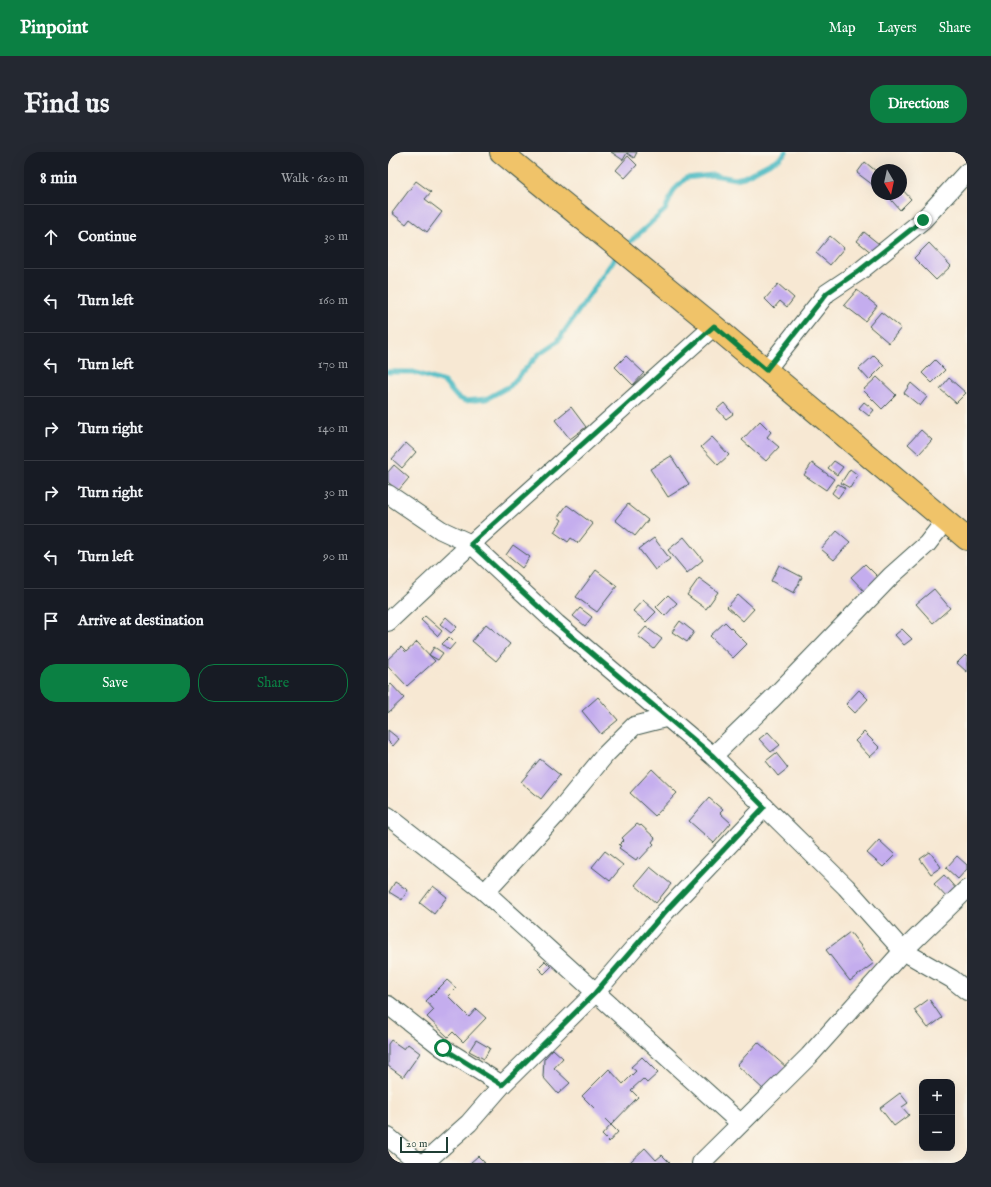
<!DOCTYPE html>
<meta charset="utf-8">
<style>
:root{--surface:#171b24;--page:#242831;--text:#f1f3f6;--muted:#9ea1a6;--line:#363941;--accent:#0b8043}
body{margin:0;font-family:"IM FELL English",serif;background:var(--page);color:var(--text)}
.controls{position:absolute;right:12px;bottom:12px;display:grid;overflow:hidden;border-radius:8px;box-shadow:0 4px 16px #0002}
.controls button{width:36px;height:36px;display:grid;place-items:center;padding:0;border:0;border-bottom:1px solid var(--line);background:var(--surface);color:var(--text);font:20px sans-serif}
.compass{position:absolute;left:483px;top:12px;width:36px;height:36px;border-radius:50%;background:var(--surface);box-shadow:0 4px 16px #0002;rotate:171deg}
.scale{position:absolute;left:12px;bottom:10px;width:48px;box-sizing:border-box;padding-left:4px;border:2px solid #1f3d34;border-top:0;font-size:11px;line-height:14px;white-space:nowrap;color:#1f3d34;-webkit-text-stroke:3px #fbf7ec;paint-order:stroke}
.stop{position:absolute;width:12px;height:12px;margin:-9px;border:3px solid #0b8043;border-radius:50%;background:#fff}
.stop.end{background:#0b8043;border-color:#fff;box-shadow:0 1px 4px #0008}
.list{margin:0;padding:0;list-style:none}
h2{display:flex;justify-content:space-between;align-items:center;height:52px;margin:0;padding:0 16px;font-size:17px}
h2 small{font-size:13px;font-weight:400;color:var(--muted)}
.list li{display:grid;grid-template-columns:26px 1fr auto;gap:12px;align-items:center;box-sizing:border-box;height:64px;padding:0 16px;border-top:1px solid var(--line)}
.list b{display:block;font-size:15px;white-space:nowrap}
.list em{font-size:13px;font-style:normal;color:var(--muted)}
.actions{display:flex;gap:8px;padding:12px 16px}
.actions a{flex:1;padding:9px 0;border:1px solid var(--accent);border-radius:16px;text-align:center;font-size:14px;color:var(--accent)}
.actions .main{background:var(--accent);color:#fff}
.icon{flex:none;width:22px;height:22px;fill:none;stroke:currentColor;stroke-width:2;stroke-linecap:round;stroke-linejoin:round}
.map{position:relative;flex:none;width:579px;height:1011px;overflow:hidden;border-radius:16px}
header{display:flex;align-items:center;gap:24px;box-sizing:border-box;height:56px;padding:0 20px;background:var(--accent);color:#fff}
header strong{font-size:19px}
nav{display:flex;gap:22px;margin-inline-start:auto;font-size:14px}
.intro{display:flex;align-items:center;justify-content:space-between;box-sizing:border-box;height:96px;padding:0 24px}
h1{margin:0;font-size:28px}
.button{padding:10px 18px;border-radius:16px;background:var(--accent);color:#fff;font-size:14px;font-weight:700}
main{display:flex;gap:24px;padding:0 24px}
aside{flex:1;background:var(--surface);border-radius:16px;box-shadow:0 4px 16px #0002}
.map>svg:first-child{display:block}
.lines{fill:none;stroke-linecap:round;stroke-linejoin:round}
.stream{stroke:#4bbac2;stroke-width:5}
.building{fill:#c4adee}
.minor-casing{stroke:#3f574c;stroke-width:20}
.primary-casing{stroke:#3f574c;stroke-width:24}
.minor{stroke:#fff;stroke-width:18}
.primary{stroke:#f0c369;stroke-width:22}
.route{stroke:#0b8043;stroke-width:5}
</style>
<header>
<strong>Pinpoint</strong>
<nav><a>Map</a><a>Layers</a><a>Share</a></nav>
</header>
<div class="intro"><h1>Find us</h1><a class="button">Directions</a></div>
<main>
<aside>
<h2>8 min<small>Walk · 620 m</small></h2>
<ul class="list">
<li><svg class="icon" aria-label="ahead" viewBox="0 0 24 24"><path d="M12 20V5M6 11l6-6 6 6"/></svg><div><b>Continue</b></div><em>30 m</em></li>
<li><svg class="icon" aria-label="left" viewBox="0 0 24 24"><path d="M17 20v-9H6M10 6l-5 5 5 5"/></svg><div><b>Turn left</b></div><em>160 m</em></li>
<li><svg class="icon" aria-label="left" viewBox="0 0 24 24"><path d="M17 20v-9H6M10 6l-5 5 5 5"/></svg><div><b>Turn left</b></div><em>170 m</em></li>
<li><svg class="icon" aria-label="right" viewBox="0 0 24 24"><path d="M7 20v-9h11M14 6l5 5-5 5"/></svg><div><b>Turn right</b></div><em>140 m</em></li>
<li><svg class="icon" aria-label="right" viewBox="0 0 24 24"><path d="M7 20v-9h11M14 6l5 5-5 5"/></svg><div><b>Turn right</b></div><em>30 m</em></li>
<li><svg class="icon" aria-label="left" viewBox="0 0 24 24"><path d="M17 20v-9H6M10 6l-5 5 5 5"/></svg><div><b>Turn left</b></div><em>90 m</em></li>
<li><svg class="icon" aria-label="arrive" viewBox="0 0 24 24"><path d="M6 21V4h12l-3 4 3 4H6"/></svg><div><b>Arrive at destination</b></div></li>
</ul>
<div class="actions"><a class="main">Save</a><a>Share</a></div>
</aside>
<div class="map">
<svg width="579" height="1011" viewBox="0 0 579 1011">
<rect width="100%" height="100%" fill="#fbf7ec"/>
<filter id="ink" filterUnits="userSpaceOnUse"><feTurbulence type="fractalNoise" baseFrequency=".025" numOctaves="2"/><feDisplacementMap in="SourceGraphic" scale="8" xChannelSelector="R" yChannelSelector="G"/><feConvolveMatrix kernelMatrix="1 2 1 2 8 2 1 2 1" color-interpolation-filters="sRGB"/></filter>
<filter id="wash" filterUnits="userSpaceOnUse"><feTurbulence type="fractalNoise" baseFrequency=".012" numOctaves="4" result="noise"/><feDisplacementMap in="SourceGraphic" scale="16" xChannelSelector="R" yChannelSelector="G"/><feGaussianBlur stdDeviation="0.9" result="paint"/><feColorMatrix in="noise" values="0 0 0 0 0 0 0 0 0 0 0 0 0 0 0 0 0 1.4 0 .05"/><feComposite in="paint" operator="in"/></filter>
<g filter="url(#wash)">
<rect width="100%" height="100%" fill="#f7e8d3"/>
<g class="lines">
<g class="stream">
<polyline points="242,90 277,58 286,38 298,26 325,23 347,27 356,25 392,6 398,0"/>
<polyline points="0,220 25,220 56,230 69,245 77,249 98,247 122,234 151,202 169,190 227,106"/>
</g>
</g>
<g id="blocks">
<g class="building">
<polygon points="223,0 249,0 246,6 239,1 235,8"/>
<polygon points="240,4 249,13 237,26 228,18"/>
<polygon points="477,10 489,20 489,36 469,21"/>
<polygon points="28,29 43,40 37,47 54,60 39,80 22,67 18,72 4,61"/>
<polygon points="513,36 523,47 512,58 498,42 513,42"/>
<polygon points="476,80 491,92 484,101 469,89"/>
<polygon points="442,84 456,96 442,113 428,101"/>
<polygon points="541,91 563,114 548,128 526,106"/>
<polygon points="390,132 406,146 399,155 392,149 386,156 377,147"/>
<polygon points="469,138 489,154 477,169 456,153"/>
<polygon points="493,160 513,176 501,191 481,174"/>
<polygon points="486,203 496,213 481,228 471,217"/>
<polygon points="238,204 256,221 245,233 227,215"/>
<polygon points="547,208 557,218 544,231 534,221"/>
<polygon points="489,225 508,243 494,257 475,238"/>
<polygon points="561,226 578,241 568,251 552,237"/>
<polygon points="523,231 539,245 532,254 516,241"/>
<polygon points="476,250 486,258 481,264 471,256"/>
<polygon points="336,251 345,262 338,267 329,257"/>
<polygon points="183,255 198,275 182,287 167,268"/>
<polygon points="372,269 383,280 379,285 391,295 378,309 354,288"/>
<polygon points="533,278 544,288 531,302 520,292"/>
<polygon points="324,285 341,303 330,313 313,295"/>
<polygon points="18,291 28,300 14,316 4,307"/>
<polygon points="283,304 301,332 280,345 262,317"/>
<polygon points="446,309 455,315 449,323 440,316"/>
<polygon points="424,311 446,327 438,338 416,323"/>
<polygon points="6,313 21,326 10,339 0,330 0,320"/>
<polygon points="462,317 470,323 462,336 453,331"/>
<polygon points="450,332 457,336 450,346 444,341"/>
<polygon points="240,352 260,368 247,384 227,368"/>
<polygon points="179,353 205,372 190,391 183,386 180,390 166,380 174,368 170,365"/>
<polygon points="449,379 462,390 446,408 433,397"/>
<polygon points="296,385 315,408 299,421 280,398"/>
<polygon points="266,386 282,407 267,418 251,397"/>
<polygon points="125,393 142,405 134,416 118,403"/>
<polygon points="477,412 491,426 477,440 463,425"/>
<polygon points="391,413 414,425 406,441 383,429"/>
<polygon points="208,418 229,434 209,460 188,445"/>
<polygon points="311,426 330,440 318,457 299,443"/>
<polygon points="546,437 562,456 545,471 528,452"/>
<polygon points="280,443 289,451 277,464 268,455"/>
<polygon points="350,443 366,457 355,469 339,455"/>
<polygon points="255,448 268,460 258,470 245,459"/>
<polygon points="192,456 204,465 197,474 185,464"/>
<polygon points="37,464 54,479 50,484 33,468"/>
<polygon points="58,465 69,475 63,481 52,472"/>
<polygon points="292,469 306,480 299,490 284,480"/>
<polygon points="337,470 359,492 345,506 322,484"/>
<polygon points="98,472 122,492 108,509 84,489"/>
<polygon points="258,475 274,487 266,497 250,484"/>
<polygon points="514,477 524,487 516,493 507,483"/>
<polygon points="61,485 67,491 61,498 54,492"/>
<polygon points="29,490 47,509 19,534 0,514 0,507 13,495 18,500"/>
<polygon points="46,495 55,501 50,508 41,503"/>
<polygon points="577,503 579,505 579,520 569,511"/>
<polygon points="3,532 16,546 0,561 0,535"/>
<polygon points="471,538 480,547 467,561 458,552"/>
<polygon points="210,545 230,568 213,582 194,559"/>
<polygon points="0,578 11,587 5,594 0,589"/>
<polygon points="380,580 392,593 383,600 371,587"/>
<polygon points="476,580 492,596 482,605 467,589"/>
<polygon points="388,601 400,616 390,624 378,609"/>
<polygon points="152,607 172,623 153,647 133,630"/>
<polygon points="264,617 289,641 267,664 242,641"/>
<polygon points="321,646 335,658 332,661 343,671 326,691 301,669"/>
<polygon points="249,672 252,674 253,673 267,686 264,690 266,692 252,707 250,705 248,708 231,696 233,694 231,693 236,688 234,686"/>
<polygon points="491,688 507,703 495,715 479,701"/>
<polygon points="217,699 235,713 222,729 204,715"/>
<polygon points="542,700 553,715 543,722 532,707"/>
<polygon points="569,704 579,713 579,717 570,727 558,716"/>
<polygon points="262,715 283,732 268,751 247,733"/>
<polygon points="556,723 570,739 560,747 546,732"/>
<polygon points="7,730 20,738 14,748 1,740"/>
<polygon points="45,734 59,745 46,762 32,751"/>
<polygon points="462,780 486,811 462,829 438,798"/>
<polygon points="157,809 163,815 156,822 150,816"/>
<polygon points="59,828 68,836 60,844 81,865 88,857 98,866 75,890 65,880 60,885 39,865 46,858 38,849"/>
<polygon points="541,847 554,866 540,876 526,858"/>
<polygon points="3,888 16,897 20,892 32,901 15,925 0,914 0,892"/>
<polygon points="88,888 102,896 96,907 81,899"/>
<polygon points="370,890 399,916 377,939 349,913"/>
<polygon points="165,897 175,906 166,916 182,931 170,942 155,925 156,907"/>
<polygon points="254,905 270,921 259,931 255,927 243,938 250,945 223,973 194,944 221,917 235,932 248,919 243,915"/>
<polygon points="512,941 520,951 514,955 521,963 506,974 492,956"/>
<polygon points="223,973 230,980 221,990 214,983"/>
<polygon points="257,996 268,1008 274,1003 282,1011 241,1011"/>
<polygon points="90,1004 97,1011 82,1011"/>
</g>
</g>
</g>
<g filter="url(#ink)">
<use href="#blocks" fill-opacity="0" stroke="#3f574c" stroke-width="1"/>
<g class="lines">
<g class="minor-casing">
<g id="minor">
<polyline points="378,218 439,141 472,119 535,68 579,20"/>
<polyline points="0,342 53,378 83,392 169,472 325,604 458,735 515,799 564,827 579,839"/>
<polyline points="0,470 83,392 326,174"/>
<polyline points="325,604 384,547 503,424 539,392 557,369"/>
<polyline points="0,664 97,740 352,971"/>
<polyline points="97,740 167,664 217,603 246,574 281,565"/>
<polyline points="0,853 55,896 114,933"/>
<polyline points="0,985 31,1011"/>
<polyline points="36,1011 81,971 114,933 207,841 277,760 377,655"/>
<polyline points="313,1011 421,904 515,799 579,737"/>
</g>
</g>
<g class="primary-casing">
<polyline id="primary" points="113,0 326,174 579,387"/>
</g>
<use href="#minor" class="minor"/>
<use href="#primary" class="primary"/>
</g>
</g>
<g class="lines" filter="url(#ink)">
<polyline class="route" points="55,896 114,933 207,841 277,760 376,655 325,604 169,472 83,392 326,174 378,218 439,141 472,118 535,68"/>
</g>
</svg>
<div class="controls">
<button>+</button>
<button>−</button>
</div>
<svg class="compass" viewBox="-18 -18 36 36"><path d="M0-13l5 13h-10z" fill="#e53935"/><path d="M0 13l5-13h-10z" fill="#9ea1a6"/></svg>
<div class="scale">20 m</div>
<div class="stop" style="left:55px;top:896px"></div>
<div class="stop end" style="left:535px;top:68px"></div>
</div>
</main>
